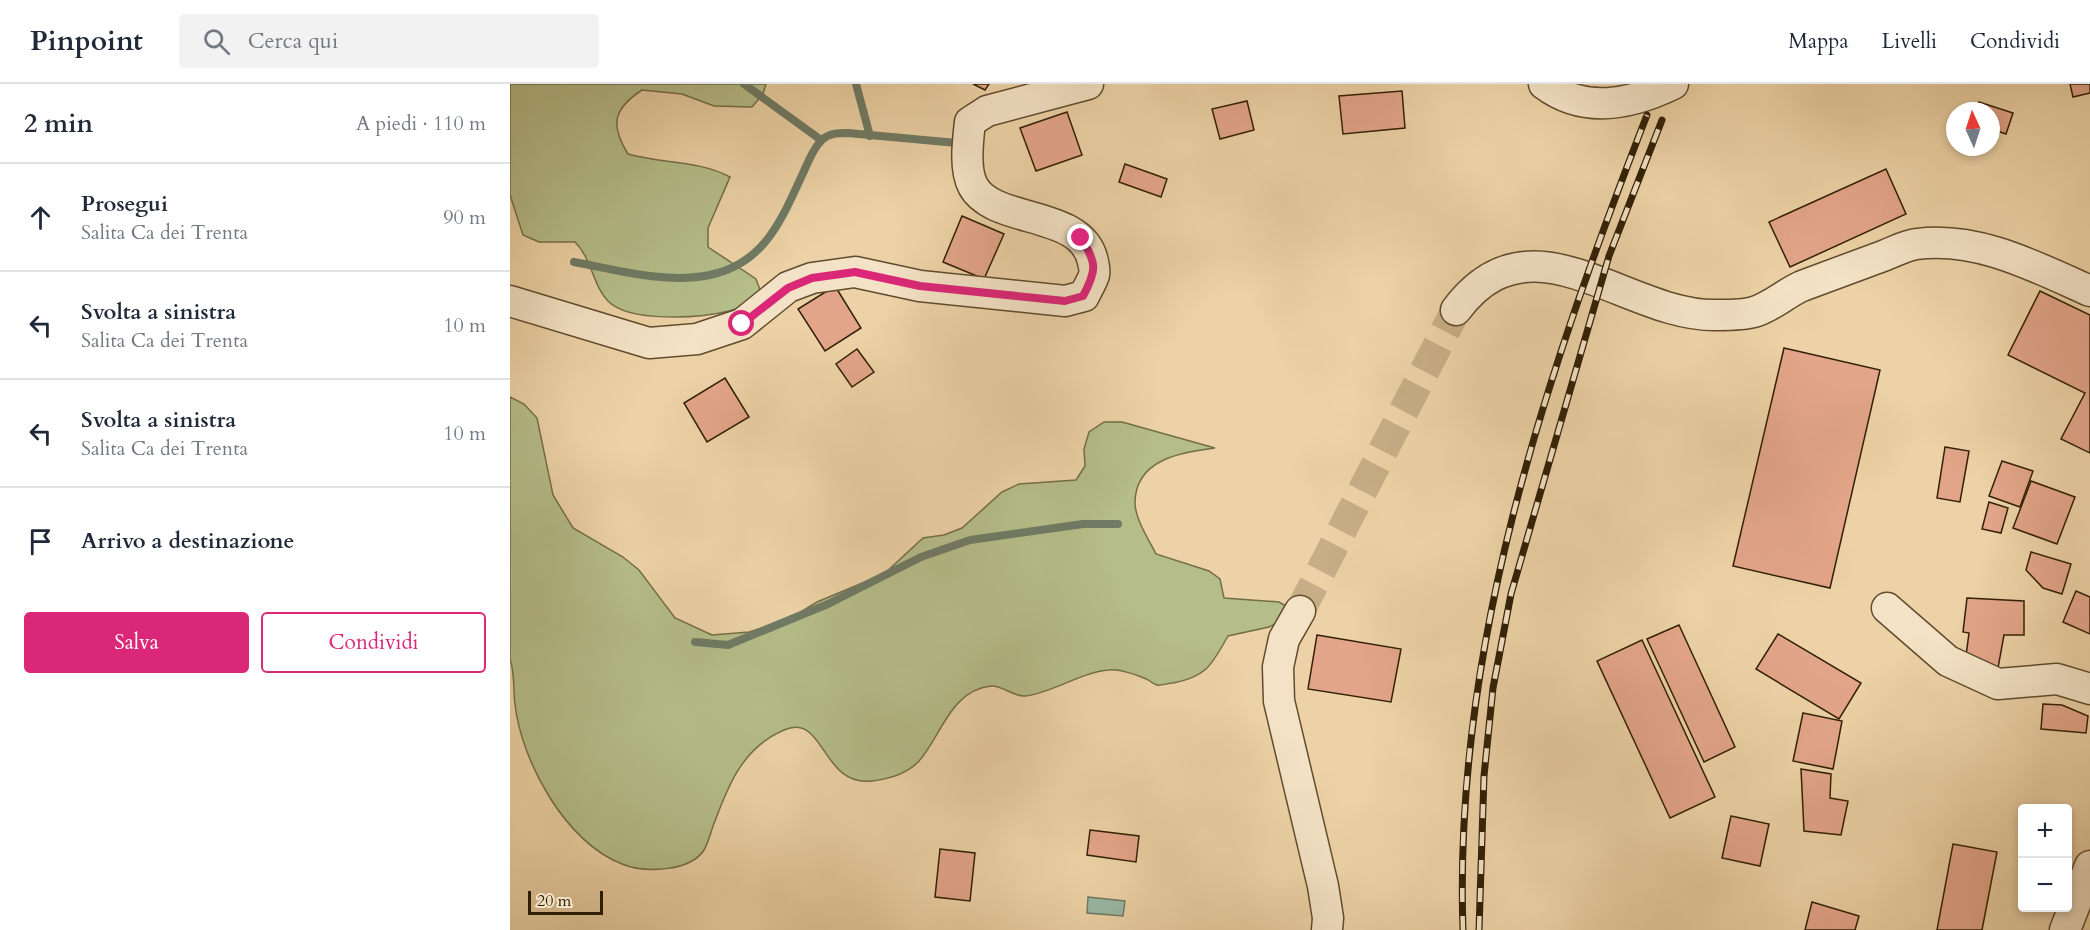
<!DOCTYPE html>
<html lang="it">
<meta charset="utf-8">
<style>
:root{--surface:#fff;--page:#f2f2f3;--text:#1f2937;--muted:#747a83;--line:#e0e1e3;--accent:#db2777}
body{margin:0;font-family:Cardo,serif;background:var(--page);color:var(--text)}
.controls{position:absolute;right:18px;bottom:18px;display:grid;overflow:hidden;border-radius:6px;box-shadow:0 3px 9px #0003}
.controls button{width:54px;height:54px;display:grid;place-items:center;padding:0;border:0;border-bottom:2px solid var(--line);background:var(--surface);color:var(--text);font:30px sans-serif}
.compass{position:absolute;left:1436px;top:18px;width:54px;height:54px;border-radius:50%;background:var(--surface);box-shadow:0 3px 9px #0003;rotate:357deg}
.scale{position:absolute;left:18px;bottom:15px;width:75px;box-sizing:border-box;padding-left:6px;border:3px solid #322006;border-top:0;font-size:16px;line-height:21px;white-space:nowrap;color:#322006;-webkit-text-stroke:4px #f3e2c5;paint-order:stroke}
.stop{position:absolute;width:18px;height:18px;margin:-14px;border:4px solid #db2777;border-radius:50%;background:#fff}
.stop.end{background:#db2777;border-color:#fff;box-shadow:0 2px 6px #0008}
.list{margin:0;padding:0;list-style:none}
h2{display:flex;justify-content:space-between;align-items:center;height:78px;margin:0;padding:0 24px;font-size:26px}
h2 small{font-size:20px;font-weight:400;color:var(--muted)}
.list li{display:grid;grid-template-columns:39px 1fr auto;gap:18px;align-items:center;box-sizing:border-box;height:108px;padding:0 24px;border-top:2px solid var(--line)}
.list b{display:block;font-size:22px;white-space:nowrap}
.list p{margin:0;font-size:20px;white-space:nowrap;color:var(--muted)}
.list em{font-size:20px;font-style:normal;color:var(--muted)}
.actions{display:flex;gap:12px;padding:18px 24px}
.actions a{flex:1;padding:14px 0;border:2px solid var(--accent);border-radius:6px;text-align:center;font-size:21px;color:var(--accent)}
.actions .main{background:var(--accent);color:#fff}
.icon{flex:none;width:33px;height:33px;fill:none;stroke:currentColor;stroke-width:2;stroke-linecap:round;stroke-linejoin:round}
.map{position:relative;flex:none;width:1580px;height:846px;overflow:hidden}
header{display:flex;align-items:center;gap:36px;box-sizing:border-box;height:84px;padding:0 30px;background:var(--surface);border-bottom:2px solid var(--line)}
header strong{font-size:28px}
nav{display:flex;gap:33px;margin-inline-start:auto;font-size:21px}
.search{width:420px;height:54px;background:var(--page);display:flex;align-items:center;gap:15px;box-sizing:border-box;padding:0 21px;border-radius:6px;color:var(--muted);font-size:22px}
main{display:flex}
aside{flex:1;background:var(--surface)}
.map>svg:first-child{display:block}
.green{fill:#b5bd89;stroke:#746e48;stroke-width:1.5}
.water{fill:#99b8a5;stroke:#707b65;stroke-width:1.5}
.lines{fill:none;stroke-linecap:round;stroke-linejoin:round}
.stream{stroke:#707b65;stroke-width:8}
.building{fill:#e3a589;stroke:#322006;stroke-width:1.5}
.minor-tunnel{stroke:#c7ae86;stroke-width:30;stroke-dasharray:30 15;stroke-linecap:butt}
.minor-casing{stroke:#604c2e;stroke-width:33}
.minor{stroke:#f3e2c5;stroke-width:30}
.rail-casing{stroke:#322006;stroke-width:7}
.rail{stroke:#f3e2c5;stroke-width:4.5;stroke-dasharray:14;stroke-linecap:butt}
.route{stroke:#db2777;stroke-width:8}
</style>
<header>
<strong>Pinpoint</strong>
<div class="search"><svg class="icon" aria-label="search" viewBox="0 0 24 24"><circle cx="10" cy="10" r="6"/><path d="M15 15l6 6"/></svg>Cerca qui</div>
<nav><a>Mappa</a><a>Livelli</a><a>Condividi</a></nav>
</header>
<main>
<aside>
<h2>2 min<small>A piedi · 110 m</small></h2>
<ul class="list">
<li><svg class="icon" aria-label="ahead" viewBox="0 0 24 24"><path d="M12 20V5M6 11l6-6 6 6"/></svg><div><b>Prosegui</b><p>Salita Ca dei Trenta</p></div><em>90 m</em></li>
<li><svg class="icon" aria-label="left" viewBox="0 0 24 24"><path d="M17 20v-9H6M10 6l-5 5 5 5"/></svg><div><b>Svolta a sinistra</b><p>Salita Ca dei Trenta</p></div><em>10 m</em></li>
<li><svg class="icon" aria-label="left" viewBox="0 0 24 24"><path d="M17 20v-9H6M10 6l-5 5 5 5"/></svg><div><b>Svolta a sinistra</b><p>Salita Ca dei Trenta</p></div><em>10 m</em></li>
<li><svg class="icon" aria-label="arrive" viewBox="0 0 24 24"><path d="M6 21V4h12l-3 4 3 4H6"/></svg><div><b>Arrivo a destinazione</b></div></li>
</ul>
<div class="actions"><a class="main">Salva</a><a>Condividi</a></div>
</aside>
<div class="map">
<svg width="1580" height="846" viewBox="0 0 1580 846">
<rect width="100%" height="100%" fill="#ecd2a6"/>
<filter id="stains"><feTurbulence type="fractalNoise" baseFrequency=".00333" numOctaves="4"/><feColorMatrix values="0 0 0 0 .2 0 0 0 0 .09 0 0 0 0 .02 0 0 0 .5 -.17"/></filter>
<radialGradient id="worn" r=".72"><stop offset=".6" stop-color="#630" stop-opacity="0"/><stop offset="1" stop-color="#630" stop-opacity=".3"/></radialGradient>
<g class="green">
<path d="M0 0H256L253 10 242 23 204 22 172 10 132 6C103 25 100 41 118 70 153 80 188 76 220 93L198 144V163L246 195 253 214C242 218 230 224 219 227 191 234 119 239 98 217 83 202 82 175 65 158H29L13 151 0 111Z"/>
<path d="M0 313 14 320 27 334 43 411 63 444 113 473 129 486 165 534 202 551 239 548 278 536 307 518 374 490 413 454 434 451 452 444 492 408 509 400 566 396 575 382 574 365 579 348 594 338H612L705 364C672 368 625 375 625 419 625 435 639 456 646 470L699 487 710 495 714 514 769 518 778 523 773 536 759 543 718 552C702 580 697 593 663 599 658 599 651 602 647 601 643 600 638 595 634 594 625 590 608 585 599 586 571 588 540 610 515 612 504 613 492 601 481 602 441 606 431 652 409 677 397 690 379 695 362 697 311 703 315 628 274 646 234 663 219 699 205 737 201 746 199 758 194 766 180 788 134 789 112 780 56 759 11 677 5 620 3 604 5 590 0 575Z"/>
</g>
<polygon class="water" points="578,813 615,817 613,832 577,829"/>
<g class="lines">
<g class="stream">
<polyline points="234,0 311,56"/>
<polyline points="346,0 360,52"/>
<path d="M64 178C108 186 155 200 200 191 256 179 272 134 294 87 298 78 304 63 312 56 319 49 328 49 338 49L447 59"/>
<polyline points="185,558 218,561 318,520 411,473 460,456 573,440 608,440"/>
</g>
</g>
<g class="building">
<polygon points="463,0 479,0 475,6"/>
<polygon points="1560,0 1580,0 1580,9 1563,13"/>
<polygon points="892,7 895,44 833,50 829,12"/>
<polygon points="737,17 744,46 710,55 702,25"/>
<polygon points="1469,18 1503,29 1496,50 1481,45 1481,27 1466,27"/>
<polygon points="557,28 572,71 526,87 510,44"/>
<polygon points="615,80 657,95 651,113 609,98"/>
<polygon points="1376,85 1396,130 1280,183 1259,138"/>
<polygon points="452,132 494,150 474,195 433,178"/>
<polygon points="325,202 351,244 315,267 288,225"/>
<polygon points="1530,207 1580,231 1580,369 1551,355 1575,309 1498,271"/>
<polygon points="1274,264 1370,286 1320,504 1223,482"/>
<polygon points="347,265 364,288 342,303 326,280"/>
<polygon points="215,294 239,333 197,358 174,319"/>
<polygon points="1435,363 1459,367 1450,418 1427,414"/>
<polygon points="1492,377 1523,387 1510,423 1479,412"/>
<polygon points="1521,397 1565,413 1547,460 1503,444"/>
<polygon points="1479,418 1498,424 1491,449 1472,445"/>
<polygon points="1521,468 1561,480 1552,510 1533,504 1516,486"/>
<polygon points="1566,507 1580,513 1580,550 1553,538"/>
<polygon points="1457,514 1514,517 1514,551 1494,551 1488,584 1455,579 1459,549 1453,548"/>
<polygon points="1169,541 1225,663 1194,678 1137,555"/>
<polygon points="1268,550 1351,599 1329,635 1246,585"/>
<polygon points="807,551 891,565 881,618 798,605"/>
<polygon points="1132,556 1205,713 1160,734 1087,577"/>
<polygon points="1533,620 1552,621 1578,632 1576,649 1531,645"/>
<polygon points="1293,629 1332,637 1323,685 1283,677"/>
<polygon points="1291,685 1321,690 1320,714 1338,717 1331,751 1294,747"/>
<polygon points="1221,732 1259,740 1250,782 1212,774"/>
<polygon points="580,746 629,752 626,778 577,771"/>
<polygon points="1443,760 1487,768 1472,846 1427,846"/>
<polygon points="430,765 465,769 460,817 425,813"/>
<polygon points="1302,818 1349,832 1345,846 1295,846"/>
</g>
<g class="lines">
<polyline class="minor-tunnel" points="790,527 946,226"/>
<g class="minor-casing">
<g id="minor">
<path d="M1034 0C1074 30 1120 21 1163 0"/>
<path d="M0 217 139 259 187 255 232 240 278 203 302 194 345 188 410 202 555 217 574 212C577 205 582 198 584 191 585 187 584 182 583 178 573 125 484 141 463 102 454 85 458 56 460 38L477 27 578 0"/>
<path d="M946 226C1022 124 1116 234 1208 231 1219 231 1234 231 1244 228 1261 223 1276 209 1292 202 1319 192 1346 182 1373 172 1384 168 1396 161 1407 160 1468 152 1526 183 1580 207"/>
<polyline points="1377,524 1438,577 1488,600 1547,595 1580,605"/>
<polyline points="790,527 774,555 768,583 769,617 813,802 818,834 817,846"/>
<polyline points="1555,846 1580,782"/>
</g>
</g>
<use href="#minor" class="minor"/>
<g class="rail-casing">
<g id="rail">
<path d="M953 846C943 563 1036 291 1137 31"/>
<polyline points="969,846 974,692 983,604 1001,510 1099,172 1152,36"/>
</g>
</g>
<use href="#rail" class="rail"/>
</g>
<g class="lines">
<path class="route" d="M232 240 278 204 302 194 345 188 410 202 555 217 573 212C587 186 587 179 571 154"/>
</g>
<rect width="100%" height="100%" filter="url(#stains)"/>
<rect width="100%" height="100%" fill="url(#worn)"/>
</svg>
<div class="controls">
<button>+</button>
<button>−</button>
</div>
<svg class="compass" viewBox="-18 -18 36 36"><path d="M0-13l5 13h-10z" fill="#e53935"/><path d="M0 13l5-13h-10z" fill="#747a83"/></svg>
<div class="scale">20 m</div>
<div class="stop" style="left:232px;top:240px"></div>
<div class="stop end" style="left:571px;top:154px"></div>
</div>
</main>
